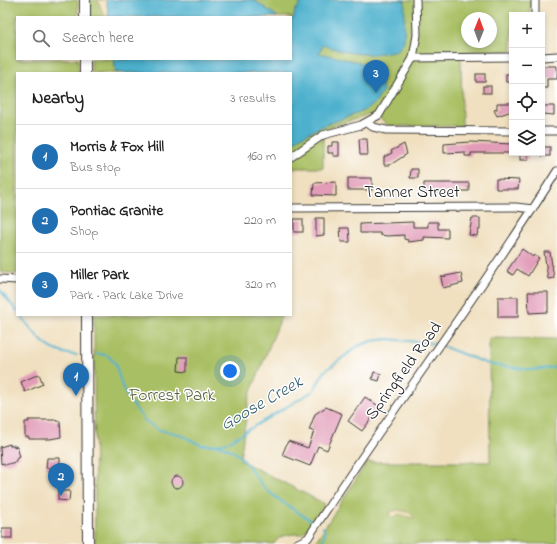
<!DOCTYPE html>
<meta charset="utf-8">
<style>
:root{--surface:#fff;--page:#f6f6f6;--text:#222;--muted:#767676;--line:#e0e0e0;--accent:#1f6fb2}
body{margin:0;font-family:"Indie Flower",sans-serif;background:var(--page);color:var(--text)}
.controls{position:absolute;right:12px;top:12px;display:grid;overflow:hidden;border-radius:0px;box-shadow:0 2px 6px #0003}
.controls button{width:36px;height:36px;display:grid;place-items:center;padding:0;border:0;border-bottom:1px solid var(--line);background:var(--surface);color:var(--text);font:20px sans-serif}
.compass{position:absolute;left:461px;top:12px;width:36px;height:36px;border-radius:50%;background:var(--surface);box-shadow:0 2px 6px #0003;rotate:1deg}
.you{position:absolute;left:230px;top:371px;width:14px;height:14px;margin:-10px;border:3px solid #fff;border-radius:50%;background:#1a73e8;box-shadow:0 0 0 6px #1a73e833}
.badge{display:grid;place-items:center;width:26px;height:26px;border-radius:50%;background:var(--accent);color:#fff;font-size:13px;font-weight:700}
.pin{position:absolute;translate:-50% -33px;filter:drop-shadow(0 1px 2px #0008)}
.pin::after{content:'';position:absolute;top:21px;width:14px;height:12px;background:inherit;clip-path:polygon(0 0,100% 0,50% 100%)}
.list{margin:0;padding:0;list-style:none}
h2{display:flex;justify-content:space-between;align-items:center;height:52px;margin:0;padding:0 16px;font-size:17px}
h2 small{font-size:13px;font-weight:400;color:var(--muted)}
.list li{display:grid;grid-template-columns:26px 1fr auto;gap:12px;align-items:center;box-sizing:border-box;height:64px;padding:0 16px;border-top:1px solid var(--line)}
.list b{display:block;font-size:15px;white-space:nowrap}
.list p{margin:0;font-size:13px;white-space:nowrap;color:var(--muted)}
.list em{font-size:13px;font-style:normal;color:var(--muted)}
.icon{flex:none;width:22px;height:22px;fill:none;stroke:currentColor;stroke-width:2;stroke-linecap:round;stroke-linejoin:round}
.map{position:relative;flex:none;width:557px;height:544px;overflow:hidden}
.search{position:absolute;background:var(--surface);box-shadow:0 2px 6px #0003;left:16px;top:16px;width:276px;height:44px;display:flex;align-items:center;gap:10px;box-sizing:border-box;padding:0 14px;border-radius:0px;color:var(--muted);font-size:15px}
.panel{position:absolute;background:var(--surface);box-shadow:0 2px 6px #0003;left:16px;top:72px;width:276px;height:244px;border-radius:0px}
.map>svg:first-child{display:block}
.green{fill:#a9bf64;stroke:#626e40;fill-rule:evenodd}
.sand{fill:#eeda9e;stroke:#857b5d}
.water{fill:#4eb1cd;stroke:#356674}
.lines{fill:none;stroke-linecap:round;stroke-linejoin:round}
.stream{stroke:#4eb1cd;stroke-width:2}
.building{fill:#e29cb8}
.minor-casing{stroke:#3c3935;stroke-width:9}
.secondary-casing{stroke:#3c3935;stroke-width:12}
.minor{stroke:#fff;stroke-width:7}
.secondary{stroke:#fff;stroke-width:10}
.labels{text-anchor:middle;dominant-baseline:central;stroke-width:3;stroke-linejoin:round;paint-order:stroke}
.street-label{font-size:17px;fill:#1c1c1c;stroke:#fff}
.park-label{font-size:17px;fill:#545d39;stroke:#fff}
.water-label{font-size:18px;font-style:italic;fill:#325f6c;stroke:#fff}
</style>
<div class="map">
<svg width="557" height="544" viewBox="0 0 557 544">
<rect width="100%" height="100%" fill="#fff"/>
<filter id="ink" filterUnits="userSpaceOnUse"><feTurbulence type="fractalNoise" baseFrequency=".025" numOctaves="2"/><feDisplacementMap in="SourceGraphic" scale="8" xChannelSelector="R" yChannelSelector="G"/><feConvolveMatrix kernelMatrix="1 2 1 2 8 2 1 2 1" color-interpolation-filters="sRGB"/></filter>
<filter id="wash" filterUnits="userSpaceOnUse"><feTurbulence type="fractalNoise" baseFrequency=".012" numOctaves="4" result="noise"/><feDisplacementMap in="SourceGraphic" scale="16" xChannelSelector="R" yChannelSelector="G"/><feGaussianBlur stdDeviation="0.9" result="paint"/><feColorMatrix in="noise" values="0 0 0 0 0 0 0 0 0 0 0 0 0 0 0 0 0 1.4 0 .05"/><feComposite in="paint" operator="in"/></filter>
<g filter="url(#wash)">
<rect width="100%" height="100%" fill="#f0e0c0"/>
<g class="green">
<polygon points="0,0 78,0 78,17 17,17 17,59 78,59 79,73 17,73 17,274 0,272"/>
<path d="M90 0H530V15H512V51L461 52 462 126H389L374 114 335 125 323 131V168H291V73H91V59H291V17H91ZM467 18H491V42H467Z"/>
<path d="M94 315H282L249 397 240 460 325 504 311 525 302 534C292 534 279 534 274 544H95Z"/>
<polygon points="489,338 557,339 557,544 314,544 367,462 490,462"/>
</g>
<g class="sand">
<polygon points="98,0 106,0 109,16 104,16"/>
<polygon points="398,510 410,513 414,517 412,518 399,514 392,518 390,517 390,512"/>
</g>
<g class="water">
<polygon points="106,0 254,0 278,17 109,17"/>
<path d="M303 0H405L404 41 398 50C369 57 351 55 323 45L319 53 363 63 377 75 382 84 383 91 376 102 364 111 325 125 299 138 291 145V73H116L114 59H291V19H293L295 11Z"/>
</g>
<g class="lines">
<g class="stream">
<polyline points="0,290 17,311"/>
<path d="M20 315C39 338 46 353 77 355"/>
<polyline points="442,346 488,364 532,370 557,367"/>
<polyline points="97,354 107,355 115,363 122,386 129,400 146,422 159,430 179,434 201,445 215,445 228,442 313,391 325,371 358,346 372,341 388,339 438,344"/>
<path d="M217 445C244 451 247 467 263 486 272 496 298 513 311 520"/>
<polyline points="322,544 325,532 323,527"/>
</g>
</g>
<g id="blocks">
<g class="building">
<polygon points="542,66 557,66 557,79 547,79 547,88 542,88"/>
<rect x="476" y="74" width="9" height="8"/>
<rect x="506" y="74" width="6" height="8"/>
<rect x="483" y="86" width="8" height="7"/>
<polygon points="497,103 512,103 512,111 497,116 494,110 497,109"/>
<polygon points="542,106 554,106 554,115 542,114"/>
<polygon points="359,139 367,139 368,155 360,155"/>
<polygon points="332,142 339,142 339,156 333,156 333,153 328,153 328,146 332,146"/>
<polygon points="470,142 512,144 511,153 471,153 471,156 465,156 465,152 444,153 444,144"/>
<polygon points="404,144 407,154 390,165 384,165 384,157 392,153 391,151"/>
<rect x="542" y="147" width="8" height="9"/>
<rect x="520" y="153" width="8" height="7"/>
<polygon points="411,169 418,169 418,178 410,178"/>
<rect x="348" y="178" width="24" height="12"/>
<polygon points="496,179 519,180 518,189 496,189"/>
<polygon points="336,182 336,196 313,195 314,183"/>
<polygon points="424,183 469,183 469,191 452,191 451,194 446,194 446,192 424,192"/>
<polygon points="316,218 324,218 324,235 316,236"/>
<polygon points="472,218 480,218 480,230 478,230 477,236 469,235"/>
<rect x="294" y="219" width="9" height="13"/>
<polygon points="413,222 413,227 428,227 428,222 438,222 438,229 448,229 448,238 424,237 424,240 408,242 408,240 404,239 404,235 388,236 380,235 380,233 360,233 360,224"/>
<polygon points="340,228 349,228 350,242 341,242"/>
<polygon points="522,249 533,257 534,255 539,258 528,276 517,269 513,275 507,271"/>
<polygon points="544,252 550,252 554,278 548,279"/>
<polygon points="461,273 463,283 443,288 441,277"/>
<polygon points="528,292 548,292 548,312 529,313"/>
<rect x="498" y="297" width="20" height="20"/>
<polygon points="179,357 187,357 187,372 178,371"/>
<polygon points="374,372 381,374 379,381 372,379"/>
<polygon points="39,374 43,384 25,392 21,382"/>
<polygon points="365,397 380,407 362,431 348,421"/>
<polygon points="326,407 342,414 327,450 318,446 310,466 282,455 288,441 308,448 314,431 309,430 315,414"/>
<polygon points="28,420 57,420 56,421 60,421 61,437 50,439 29,439 29,437 25,437 25,422 29,422"/>
<polygon points="10,444 10,446 14,445 14,447 17,446 20,457 17,458 15,462 5,465 4,463 1,464 0,447"/>
<polygon points="47,458 60,458 60,468 46,468"/>
<circle cx="177" cy="482" r="6"/>
<polygon points="58,491 70,491 69,501 58,500"/>
<rect x="2" y="528" width="10" height="10"/>
</g>
</g>
</g>
<g filter="url(#ink)">
<use href="#blocks" fill-opacity="0" stroke="#3c3935" stroke-width="1"/>
<g class="lines">
<g class="minor-casing">
<g id="minor">
<polyline points="535,0 535,15"/>
<polyline points="542,57 557,56"/>
<polyline points="413,58 512,57"/>
<polyline points="367,123 373,127 386,130 512,131"/>
<polyline points="542,131 557,131"/>
<polyline points="291,157 323,135 361,125 379,115 413,58 417,35 416,0"/>
<polyline points="291,208 516,207 533,209"/>
<polyline points="0,279 17,280"/>
<path d="M296 544 308 538C388 414 478 297 557 171"/>
</g>
</g>
<g class="secondary-casing">
<g id="secondary">
<polyline points="85,0 85,17"/>
<polyline points="85,59 85,73"/>
<polyline points="87,315 88,544"/>
</g>
</g>
<use href="#minor" class="minor"/>
<use href="#secondary" class="secondary"/>
</g>
</g>
<g class="labels">
<g class="street-label">
<text x="412" y="192">Tanner Street</text>
<text transform="translate(404 371) rotate(-54)">Springfield Road</text>
</g>
<g class="park-label">
<text x="172" y="395">Forrest Park</text>
</g>
<g class="water-label">
<text transform="translate(262 404) rotate(-30)">Goose Creek</text>
</g>
</g>
</svg>
<div class="controls">
<button>+</button>
<button>−</button>
<button><svg class="icon" aria-label="locate" viewBox="0 0 24 24"><circle cx="12" cy="12" r="6"/><path d="M12 2v4M12 18v4M2 12h4M18 12h4"/></svg></button>
<button><svg class="icon" aria-label="layers" viewBox="0 0 24 24"><path d="M12 4l9 5-9 5-9-5zM3 14l9 5 9-5"/></svg></button>
</div>
<svg class="compass" viewBox="-18 -18 36 36"><path d="M0-13l5 13h-10z" fill="#e53935"/><path d="M0 13l5-13h-10z" fill="#767676"/></svg>
<div class="you"></div>
<div class="pin badge" style="left:76px;top:396px">1</div>
<div class="pin badge" style="left:61px;top:496px">2</div>
<div class="pin badge" style="left:376px;top:93px">3</div>
<div class="search"><svg class="icon" aria-label="search" viewBox="0 0 24 24"><circle cx="10" cy="10" r="6"/><path d="M15 15l6 6"/></svg>Search here</div>
<section class="panel">
<h2>Nearby<small>3 results</small></h2>
<ul class="list">
<li><span class="badge">1</span><div><b>Morris &amp; Fox Hill</b><p>Bus stop</p></div><em>160 m</em></li>
<li><span class="badge">2</span><div><b>Pontiac Granite</b><p>Shop</p></div><em>220 m</em></li>
<li><span class="badge">3</span><div><b>Miller Park</b><p>Park · Park Lake Drive</p></div><em>320 m</em></li>
</ul>
</section>
</div>
